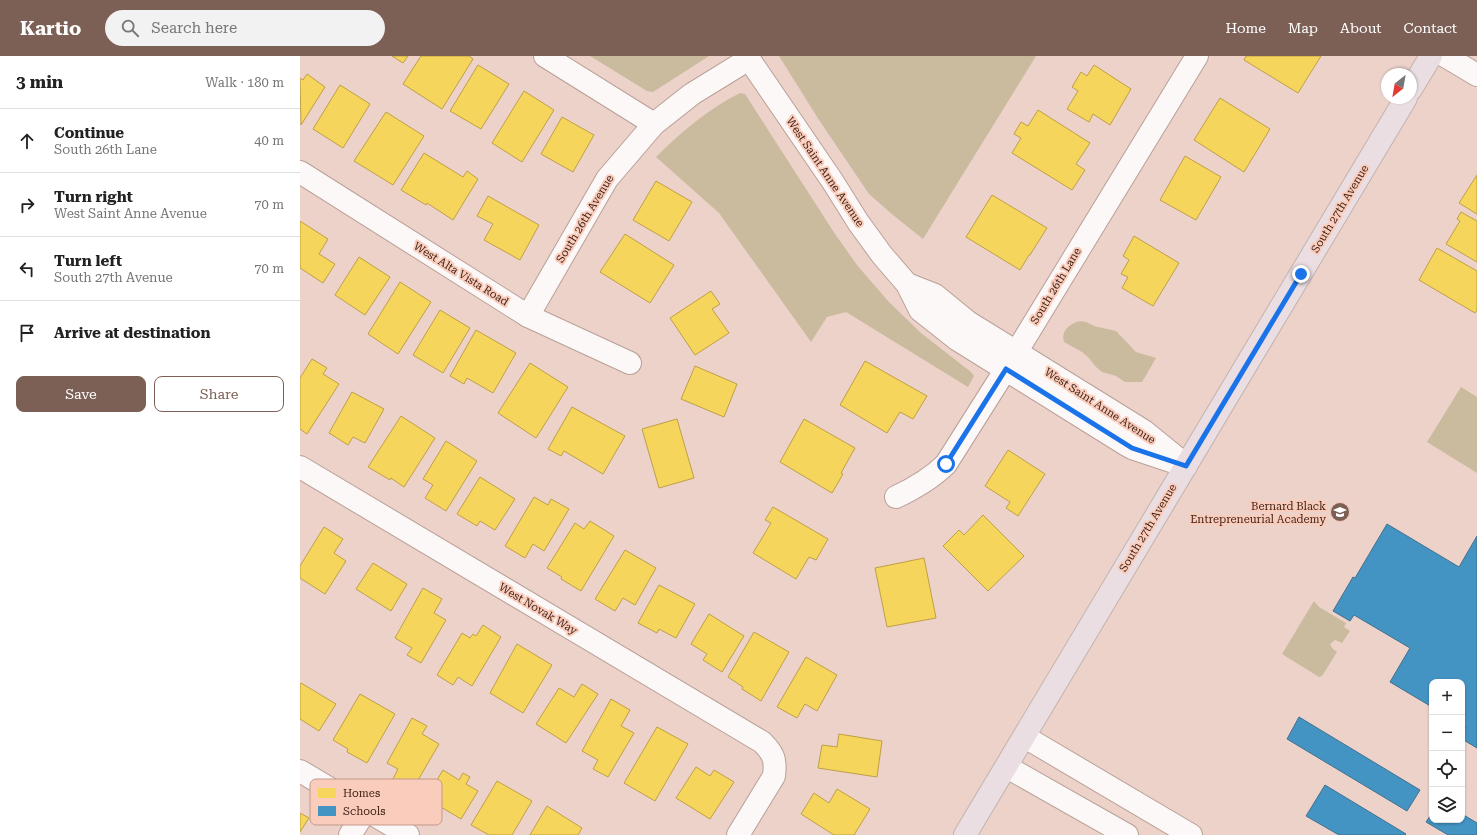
<!DOCTYPE html>
<meta charset="utf-8">
<style>
:root{--surface:#fff;--page:#f2f2f2;--text:#222;--muted:#767676;--line:#e0e0e0;--accent:#7c6055}
body{margin:0;font-family:"Roboto Serif",serif;background:var(--page);color:var(--text)}
.controls{position:absolute;right:12px;bottom:12px;display:grid;overflow:hidden;border-radius:8px;box-shadow:0 1px 3px #0004}
.controls button{width:36px;height:36px;display:grid;place-items:center;padding:0;border:0;border-bottom:1px solid var(--line);background:var(--surface);color:var(--text);font:20px sans-serif}
.compass{position:absolute;left:1081px;top:12px;width:36px;height:36px;border-radius:50%;background:var(--surface);box-shadow:0 1px 3px #0004;rotate:211deg}
.stop{position:absolute;width:12px;height:12px;margin:-9px;border:3px solid #1a73e8;border-radius:50%;background:#fff}
.stop.end{background:#1a73e8;border-color:#fff;box-shadow:0 1px 4px #0008}
.list{margin:0;padding:0;list-style:none}
h2{display:flex;justify-content:space-between;align-items:center;height:52px;margin:0;padding:0 16px;font-size:17px}
h2 small{font-size:13px;font-weight:400;color:var(--muted)}
.list li{display:grid;grid-template-columns:26px 1fr auto;gap:12px;align-items:center;box-sizing:border-box;height:64px;padding:0 16px;border-top:1px solid var(--line)}
.list b{display:block;font-size:15px;white-space:nowrap}
.list p{margin:0;font-size:13px;white-space:nowrap;color:var(--muted)}
.list em{font-size:13px;font-style:normal;color:var(--muted)}
.actions{display:flex;gap:8px;padding:12px 16px}
.actions a{flex:1;padding:9px 0;border:1px solid var(--accent);border-radius:8px;text-align:center;font-size:14px;color:var(--accent)}
.actions .main{background:var(--accent);color:#fff}
.icon{flex:none;width:22px;height:22px;fill:none;stroke:currentColor;stroke-width:2;stroke-linecap:round;stroke-linejoin:round}
.map{position:relative;flex:none;width:1177px;height:779px;overflow:hidden}
header{display:flex;align-items:center;gap:24px;box-sizing:border-box;height:56px;padding:0 20px;background:var(--accent);color:#fff}
header strong{font-size:19px}
nav{display:flex;gap:22px;margin-inline-start:auto;font-size:14px}
.search{width:280px;height:36px;background:var(--page);display:flex;align-items:center;gap:10px;box-sizing:border-box;padding:0 14px;border-radius:22px;color:var(--muted);font-size:15px}
main{display:flex}
aside{flex:1;background:var(--surface)}
.map>svg:first-child{display:block}
.green{fill:#cabb9f}
.homes{fill:#f6d55c;stroke:#bf9f47}
.schools{fill:#4393c3;stroke:#42718f}
.lines{fill:none;stroke-linecap:round;stroke-linejoin:round}
.minor-casing{stroke:#b9a098;stroke-width:24}
.major-casing{stroke:#c3b3ad;stroke-width:24}
.minor{stroke:#fcf8f7;stroke-width:22}
.major{stroke:#eadee2;stroke-width:22}
.route{stroke:#1a73e8;stroke-width:5}
.labels{text-anchor:middle;dominant-baseline:central;stroke-width:4;stroke-linejoin:round;paint-order:stroke}
.street-label{font-size:11px;fill:#3f2217;stroke:#faccbb}
.poi-label{font-size:11px;fill:#3f2217;stroke:#faccbb;text-anchor:end}
.key{fill:#faccbb;stroke:#c2998a;stroke-width:1}
.key-label{font-size:11px;fill:#3f2217}
</style>
<header>
<strong>Kartio</strong>
<div class="search"><svg class="icon" aria-label="search" viewBox="0 0 24 24"><circle cx="10" cy="10" r="6"/><path d="M15 15l6 6"/></svg>Search here</div>
<nav><a>Home</a><a>Map</a><a>About</a><a>Contact</a></nav>
</header>
<main>
<aside>
<h2>3 min<small>Walk · 180 m</small></h2>
<ul class="list">
<li><svg class="icon" aria-label="ahead" viewBox="0 0 24 24"><path d="M12 20V5M6 11l6-6 6 6"/></svg><div><b>Continue</b><p>South 26th Lane</p></div><em>40 m</em></li>
<li><svg class="icon" aria-label="right" viewBox="0 0 24 24"><path d="M7 20v-9h11M14 6l5 5-5 5"/></svg><div><b>Turn right</b><p>West Saint Anne Avenue</p></div><em>70 m</em></li>
<li><svg class="icon" aria-label="left" viewBox="0 0 24 24"><path d="M17 20v-9H6M10 6l-5 5 5 5"/></svg><div><b>Turn left</b><p>South 27th Avenue</p></div><em>70 m</em></li>
<li><svg class="icon" aria-label="arrive" viewBox="0 0 24 24"><path d="M6 21V4h12l-3 4 3 4H6"/></svg><div><b>Arrive at destination</b></div></li>
</ul>
<div class="actions"><a class="main">Save</a><a>Share</a></div>
</aside>
<div class="map">
<svg width="1177" height="779" viewBox="0 0 1177 779">
<rect width="100%" height="100%" fill="#ecd2c9"/>
<g class="green">
<polygon points="290,0 409,0 353,36 347,35"/>
<polygon points="479,0 736,0 623,183 593,159 569,138 519,64"/>
<path d="M440 37 445 38 535 178 557 209 588 245 621 277 671 316 674 320 668 331 546 256 527 261 511 286 419 157 356 101C381 76 408 53 440 37Z"/>
<path d="M780 265 786 266 794 270 816 275 836 296 856 302 842 326H825L816 320 802 316 796 311 788 301 782 296 764 286C761 275 769 268 780 265Z"/>
<polygon points="1161,331 1177,341 1177,417 1127,386"/>
<polygon points="1014,545 1019,551 1046,567 1044,571 1050,575 1042,587 1035,584 1030,588 1032,592 1037,596 1022,620 1019,621 982,598"/>
</g>
<g class="homes">
<polygon points="92,0 108,0 103,7"/>
<polygon points="121,0 169,0 173,3 142,53 103,28"/>
<polygon points="946,0 1021,0 998,37 944,4"/>
<polygon points="178,9 209,28 181,73 150,55"/>
<polygon points="794,9 831,33 810,69 793,58 789,66 767,53 778,35 772,31 781,16 787,20"/>
<polygon points="7,18 25,31 1,69 0,22 3,24"/>
<polygon points="40,29 70,48 43,92 13,73"/>
<polygon points="224,35 254,54 222,106 192,87"/>
<polygon points="920,42 970,73 944,116 894,84"/>
<polygon points="738,54 790,87 776,108 785,114 772,134 712,97 721,82 714,78 721,66 728,70"/>
<polygon points="86,56 124,80 93,129 54,105"/>
<polygon points="262,61 294,79 273,116 241,98"/>
<polygon points="124,97 163,121 167,115 178,123 153,164 127,147 126,149 101,134"/>
<polygon points="885,100 921,121 896,164 860,144"/>
<polygon points="1177,119 1177,158 1159,147"/>
<polygon points="356,125 392,146 369,185 333,164"/>
<polygon points="692,139 747,172 730,199 729,199 720,214 666,181"/>
<polygon points="188,140 239,169 220,204 184,184 193,168 177,160"/>
<polygon points="1161,156 1177,165 1177,206 1146,188 1160,165 1157,163"/>
<polygon points="0,165 28,183 19,198 35,208 23,227 0,212"/>
<polygon points="325,178 374,209 350,247 300,216"/>
<polygon points="834,180 879,207 853,250 822,232 828,221 821,218 829,204 823,200"/>
<polygon points="1137,192 1177,215 1177,254 1175,257 1119,224"/>
<polygon points="59,201 90,221 65,259 35,239"/>
<polygon points="100,226 131,246 98,298 68,278"/>
<polygon points="411,235 420,248 412,253 429,277 395,299 370,262"/>
<polygon points="140,254 170,272 143,317 113,299"/>
<polygon points="176,274 216,297 193,337 167,322 164,328 150,320"/>
<polygon points="12,303 27,312 23,318 39,328 7,378 0,373 0,322"/>
<polygon points="565,305 627,340 613,363 600,356 587,377 540,349"/>
<polygon points="230,307 268,331 236,382 198,357"/>
<polygon points="395,310 437,328 424,361 381,343"/>
<polygon points="52,336 84,353 65,387 53,381 48,389 29,377"/>
<polygon points="272,351 325,380 303,418 264,395 261,400 248,393"/>
<polygon points="101,360 135,382 104,431 91,422 90,424 68,411"/>
<polygon points="377,363 394,422 359,432 342,373"/>
<polygon points="504,363 555,392 541,417 543,418 532,437 480,406"/>
<polygon points="146,385 177,405 146,455 125,442 133,429 123,423"/>
<polygon points="708,394 745,418 718,460 706,452 710,446 685,430"/>
<polygon points="180,421 215,443 195,474 180,465 177,470 157,458"/>
<polygon points="234,441 248,449 251,443 269,453 244,495 233,488 225,502 205,490"/>
<polygon points="473,451 528,483 516,504 509,501 496,523 453,497 471,467 465,464"/>
<polygon points="683,459 724,500 688,535 643,490 659,474 664,479"/>
<polygon points="290,465 314,480 281,535 261,523 262,521 247,512 275,467 284,473"/>
<polygon points="24,471 43,483 34,497 46,505 25,538 0,522 0,510"/>
<polygon points="325,494 356,512 335,549 323,542 315,555 295,543"/>
<polygon points="624,502 636,562 587,571 575,512"/>
<polygon points="73,507 107,528 91,555 56,533"/>
<polygon points="359,529 395,548 376,582 359,573 357,577 338,567"/>
<polygon points="123,532 142,543 134,557 146,564 121,607 107,599 112,592 95,582"/>
<polygon points="409,558 444,580 422,616 403,604 407,598 391,588"/>
<polygon points="183,569 201,581 172,630 158,621 153,629 137,619 162,577 170,582 173,578 176,580"/>
<polygon points="454,576 489,596 461,645 442,633 443,631 428,621"/>
<polygon points="217,588 252,609 223,657 190,637"/>
<polygon points="506,601 537,619 517,655 505,648 497,662 477,651"/>
<polygon points="1,627 36,648 19,675 0,663 0,629"/>
<polygon points="282,628 298,638 266,687 236,668 259,632 274,641"/>
<polygon points="60,638 95,658 67,707 47,696 48,693 33,684"/>
<polygon points="311,643 330,654 321,670 334,677 308,721 293,713 298,704 282,695"/>
<polygon points="112,662 127,670 122,678 139,688 110,738 91,727 98,713 87,707"/>
<polygon points="357,671 388,688 355,745 324,727"/>
<polygon points="539,678 582,685 577,721 518,712 522,689 537,691"/>
<polygon points="396,711 410,720 414,714 434,726 410,763 376,742"/>
<polygon points="143,714 159,724 163,717 170,721 166,728 178,735 161,763 126,742"/>
<polygon points="197,725 232,745 212,779 189,779 171,769"/>
<polygon points="537,733 570,753 554,779 534,779 501,758 514,737 529,747"/>
<polygon points="247,750 282,772 278,779 230,779"/>
<polygon points="0,757 9,762 0,776"/>
</g>
<g class="schools">
<polygon points="1087,468 1159,511 1177,480 1177,692 1162,683 1162,677 1166,671 1162,669 1162,626 1132,626 1132,651 1090,626 1110,592 1054,559 1050,565 1033,555 1053,521 1055,522"/>
<polygon points="999,661 1120,734 1107,755 987,683"/>
<polygon points="1025,729 1106,778 1105,779 1039,779 1006,760"/>
<polygon points="1132,757 1132,764 1162,764 1162,758 1177,767 1177,779 1148,779 1126,766"/>
</g>
<g class="lines">
<g class="minor-casing">
<g id="minor">
<polyline points="245,0 354,68"/>
<polyline points="447,0 533,126 558,166 582,199 607,228 620,254 658,284 825,388 832,392 886,410"/>
<polyline points="1145,0 1177,19"/>
<polyline points="0,116 228,260 330,307"/>
<polyline points="607,228 635,239 668,266 844,375 876,401"/>
<polyline points="228,260 307,123 354,68 392,38 449,3"/>
<path d="M0 411 462 686C474 698 476 704 474 720L438 779"/>
<path d="M596 441C615 432 631 423 646 408L706 313 897 0"/>
<polyline points="725,681 891,779"/>
<polyline points="707,711 827,779"/>
<polyline points="0,715 108,779"/>
<polyline points="50,779 66,754"/>
</g>
</g>
<g class="major-casing">
<g id="major">
<polyline points="1111,33 1131,0"/>
<polyline points="665,779 1106,42"/>
</g>
</g>
<use href="#minor" class="minor"/>
<use href="#major" class="major"/>
</g>
<g class="lines">
<polyline class="route" points="646,408 706,313 832,392 886,410 1001,218"/>
</g>
<defs>
<g id="school-disc" transform="scale(1)"><circle r="9.5" fill="#7c6055" stroke="#faccbb"/><path d="M0-5L7-2L0 1L-7-2ZM-4 1L0 2.5L4 1V4Q0 6-4 4Z" fill="#fff"/></g>
</defs>
<g fill-rule="evenodd">
<use href="#school-disc" x="1040" y="456"/>
</g>
<g class="labels">
<g class="street-label">
<text transform="translate(525 116) rotate(56)">West Saint Anne Avenue</text>
<text transform="translate(1040 153) rotate(-59)">South 27th Avenue</text>
<text transform="translate(285 163) rotate(-59)">South 26th Avenue</text>
<text transform="translate(161 218) rotate(32)">West Alta Vista Road</text>
<text transform="translate(756 230) rotate(-59)">South 26th Lane</text>
<text transform="translate(800 350) rotate(33)">West Saint Anne Avenue</text>
<text transform="translate(848 472) rotate(-59)">South 27th Avenue</text>
<text transform="translate(238 553) rotate(31)">West Novak Way</text>
</g>
<g class="poi-label">
<text x="1026" y="450">Bernard Black<tspan x="1026" dy="13">Entrepreneurial Academy</tspan></text>
</g>
</g>
<rect x="10" y="723" width="132" height="46" rx="6" class="key"/>
<rect x="18" y="732" width="18" height="10" fill="#f6d55c"/>
<rect x="18" y="750" width="18" height="10" fill="#4393c3"/>
<g class="key-label">
<text x="43" y="741">Homes</text>
<text x="43" y="759">Schools</text>
</g>
</svg>
<div class="controls">
<button>+</button>
<button>−</button>
<button><svg class="icon" aria-label="locate" viewBox="0 0 24 24"><circle cx="12" cy="12" r="6"/><path d="M12 2v4M12 18v4M2 12h4M18 12h4"/></svg></button>
<button><svg class="icon" aria-label="layers" viewBox="0 0 24 24"><path d="M12 4l9 5-9 5-9-5zM3 14l9 5 9-5"/></svg></button>
</div>
<svg class="compass" viewBox="-18 -18 36 36"><path d="M0-13l5 13h-10z" fill="#e53935"/><path d="M0 13l5-13h-10z" fill="#767676"/></svg>
<div class="stop" style="left:646px;top:408px"></div>
<div class="stop end" style="left:1001px;top:218px"></div>
</div>
</main>
